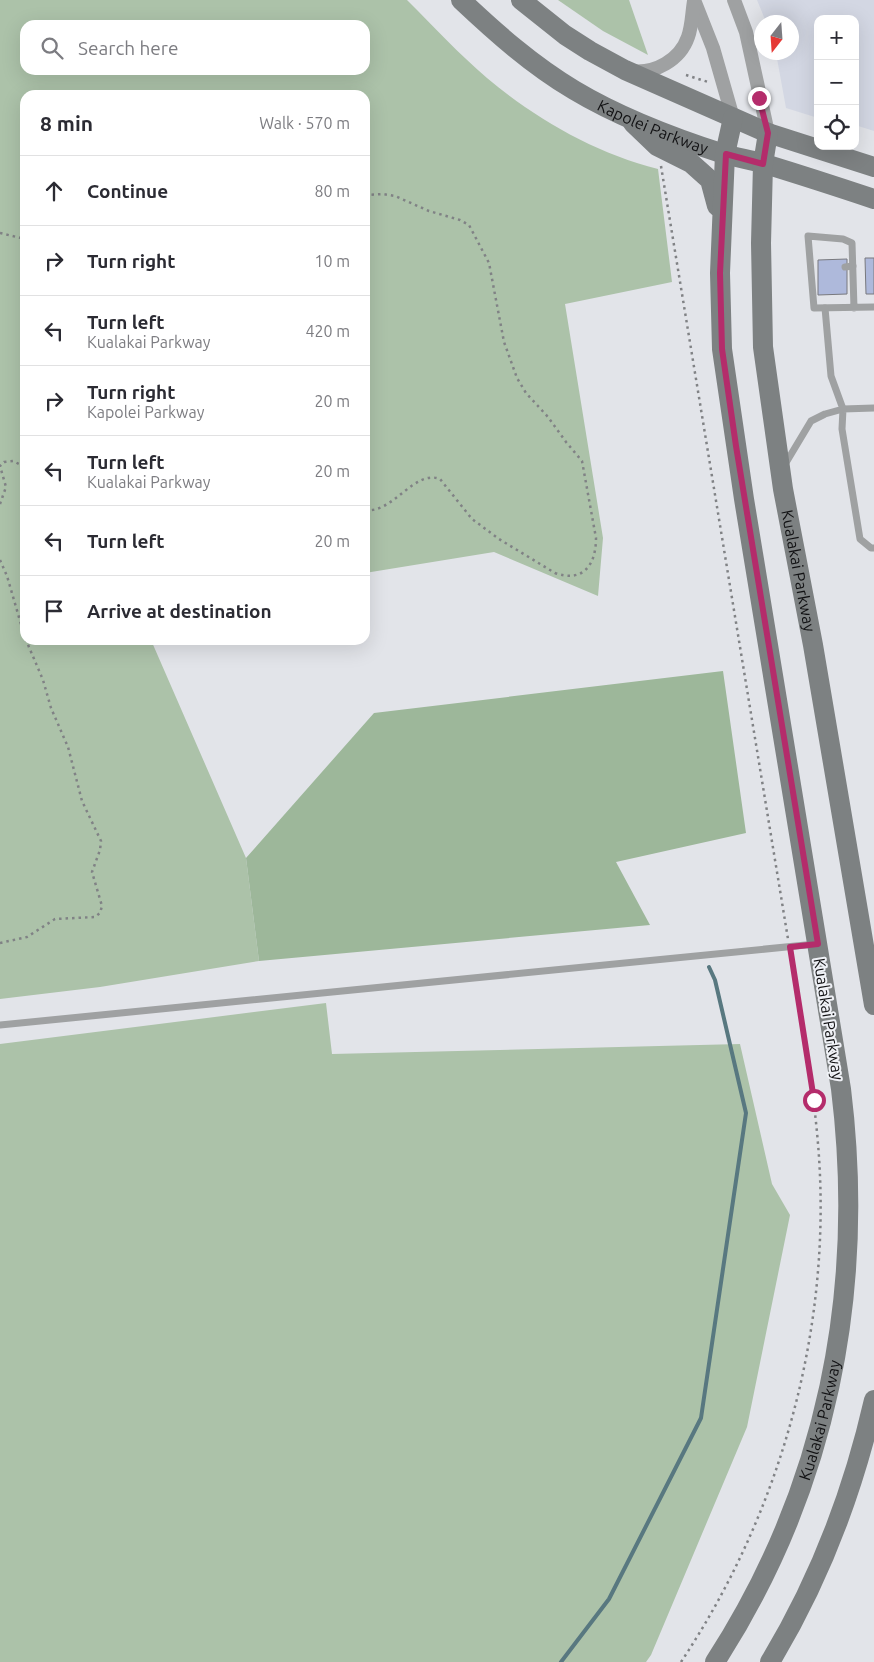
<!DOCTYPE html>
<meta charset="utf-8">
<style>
:root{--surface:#fff;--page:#f2f2f3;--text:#2b2b33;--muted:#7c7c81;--line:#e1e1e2}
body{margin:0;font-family:Ubuntu,sans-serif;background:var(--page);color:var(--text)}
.controls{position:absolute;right:15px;top:15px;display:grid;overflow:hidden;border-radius:10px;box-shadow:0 5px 20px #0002}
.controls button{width:45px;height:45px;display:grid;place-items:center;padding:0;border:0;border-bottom:1px solid var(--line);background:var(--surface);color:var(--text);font:25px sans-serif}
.compass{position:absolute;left:754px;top:15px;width:45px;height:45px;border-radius:50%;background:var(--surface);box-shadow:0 5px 20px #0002;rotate:197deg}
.stop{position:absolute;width:15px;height:15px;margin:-11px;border:4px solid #b42c6b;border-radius:50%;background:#fff}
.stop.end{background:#b42c6b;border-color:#fff;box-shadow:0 1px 5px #0008}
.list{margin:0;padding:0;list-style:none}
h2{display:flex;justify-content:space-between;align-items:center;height:65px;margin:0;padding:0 20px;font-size:21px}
h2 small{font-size:16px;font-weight:400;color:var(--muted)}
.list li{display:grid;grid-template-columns:32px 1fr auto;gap:15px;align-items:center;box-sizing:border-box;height:70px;padding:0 20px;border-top:1px solid var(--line)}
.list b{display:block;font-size:19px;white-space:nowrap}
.list p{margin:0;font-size:16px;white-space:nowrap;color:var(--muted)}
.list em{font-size:16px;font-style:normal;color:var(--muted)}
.icon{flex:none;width:28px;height:28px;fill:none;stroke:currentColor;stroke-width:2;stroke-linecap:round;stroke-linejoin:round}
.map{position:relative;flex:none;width:874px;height:1662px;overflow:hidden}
.search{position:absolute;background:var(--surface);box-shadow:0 5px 20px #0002;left:20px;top:20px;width:350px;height:55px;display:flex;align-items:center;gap:12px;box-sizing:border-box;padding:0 18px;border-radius:15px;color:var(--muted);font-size:19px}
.panel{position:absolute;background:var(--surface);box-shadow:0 5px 20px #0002;left:20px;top:90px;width:350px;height:555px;border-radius:15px}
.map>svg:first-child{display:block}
.built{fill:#d3d7e3}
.green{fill:#acc2a9;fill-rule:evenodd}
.forest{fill:#9db79a}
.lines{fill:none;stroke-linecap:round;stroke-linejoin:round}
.stream{stroke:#587880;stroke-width:4}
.building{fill:#aeb9db;stroke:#78797e}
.path{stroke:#808285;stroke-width:2.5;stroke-dasharray:2.5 4;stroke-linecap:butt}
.service{stroke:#9fa1a2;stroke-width:7}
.minor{stroke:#9fa1a2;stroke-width:14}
.secondary{stroke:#7d8182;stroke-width:20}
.route{stroke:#b42c6b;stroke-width:6}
.labels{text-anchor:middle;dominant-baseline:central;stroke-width:4;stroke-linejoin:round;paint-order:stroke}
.street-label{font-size:16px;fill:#111113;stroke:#eff1f6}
</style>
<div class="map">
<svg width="874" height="1662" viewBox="0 0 874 1662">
<rect width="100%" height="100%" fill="#e2e4e9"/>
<polygon class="built" points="757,0 874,0 874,131 855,125 855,19 818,19 818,118 786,108 776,53 792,52 792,22 766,22"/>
<g class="green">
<path d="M0 0H407C433 26 459 54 487 78 536 119 595 153 658 169L672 282 565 304 603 538 598 596 494 552 365 573V95H25V640H151L246 858 259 961 100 987 0 999ZM25 25H365V70H25Z"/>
<polygon points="558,0 629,0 648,55 603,31"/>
<polygon points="326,1003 332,1054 740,1044 772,1184 790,1215 747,1427 651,1655 646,1662 0,1662 0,1044"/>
</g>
<polygon class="forest" points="723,671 746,833 616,862 650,925 259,961 246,858 374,713"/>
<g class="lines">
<polyline class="stream" points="561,1662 609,1599 701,1418 746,1113 715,980 709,967"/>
</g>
<g class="building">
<polygon points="865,258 874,258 874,294 866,294"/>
<polygon points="847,259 847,294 818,295 818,260"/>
</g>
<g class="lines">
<g class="path">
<polyline points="686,75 708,82"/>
<polyline points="661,166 788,939"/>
<path d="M365 195 383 194 395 196 429 211 460 220 469 225 489 263 504 342 517 378 526 393 548 417 566 442 582 461 596 538C596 565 583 583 555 573L499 539 472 519 440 479C414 469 393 514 365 510"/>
<polyline points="0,233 25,239"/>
<polyline points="0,504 6,487 0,466 4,462 13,461 25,467"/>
<polyline points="0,560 7,576 25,638"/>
<polyline points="0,943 27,937 55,919 95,917 100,913 102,906 92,872 100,850 101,841 82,801 68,747 51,708 43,680 26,640"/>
<path d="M681 1662C776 1519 827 1347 820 1176 817 1101 802 1028 791 954"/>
</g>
<g class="service">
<polyline points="845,267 853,266"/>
<polyline points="854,308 852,243 843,239 808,236 814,308 874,307"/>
<polyline points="874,408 843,409 842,429 860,539 871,548 874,548"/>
<polyline points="784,466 811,421 825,414 843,409 831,376 825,308"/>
<polyline points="0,1025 816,944"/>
</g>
<g class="minor">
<polyline points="694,0 713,48 733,118"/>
<polyline points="734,0 746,32 768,133"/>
<path d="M631 71C655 74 680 60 688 37 692 26 692 13 694 1"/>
</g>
<g class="secondary">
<path id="s1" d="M461 0C496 33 532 65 574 90 619 117 674 138 724 154 738 158 752 160 765 164 801 175 838 187 874 199"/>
<polyline points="521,0 565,35 590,51 625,70 768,133 874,167"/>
<polyline points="633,123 657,146 691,163 710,180 717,206"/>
<path id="s2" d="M768 133 763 164 761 243 763 347 783 489 813 645 874 1005"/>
<path id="s3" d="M715 1662C827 1489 866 1292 841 1089L744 499 722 349 720 273 725 154 733 118"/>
<path d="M770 1662C819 1581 853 1492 874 1400"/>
</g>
</g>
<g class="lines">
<polyline class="route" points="759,98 768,133 763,164 726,154 720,273 722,349 736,446 818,944 790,947 814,1100"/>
</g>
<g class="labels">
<g class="street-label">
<text stroke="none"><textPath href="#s1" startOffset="232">Kapolei Parkway</textPath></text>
<text stroke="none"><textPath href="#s2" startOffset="441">Kualakai Parkway</textPath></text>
<text transform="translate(829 1019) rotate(81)">Kualakai Parkway</text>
<text stroke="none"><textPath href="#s3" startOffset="265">Kualakai Parkway</textPath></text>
</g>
</g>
</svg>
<div class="controls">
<button>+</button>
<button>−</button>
<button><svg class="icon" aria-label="locate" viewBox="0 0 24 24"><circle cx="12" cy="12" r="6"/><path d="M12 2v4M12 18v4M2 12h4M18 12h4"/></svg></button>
</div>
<svg class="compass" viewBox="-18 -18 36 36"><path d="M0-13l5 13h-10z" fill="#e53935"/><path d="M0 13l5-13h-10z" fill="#7c7c81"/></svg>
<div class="stop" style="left:814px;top:1100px"></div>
<div class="stop end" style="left:759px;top:98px"></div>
<div class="search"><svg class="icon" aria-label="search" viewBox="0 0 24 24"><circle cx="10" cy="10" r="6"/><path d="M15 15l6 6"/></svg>Search here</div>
<section class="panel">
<h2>8 min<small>Walk · 570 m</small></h2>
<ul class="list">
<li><svg class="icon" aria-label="ahead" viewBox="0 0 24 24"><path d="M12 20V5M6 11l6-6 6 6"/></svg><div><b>Continue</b></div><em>80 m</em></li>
<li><svg class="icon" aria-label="right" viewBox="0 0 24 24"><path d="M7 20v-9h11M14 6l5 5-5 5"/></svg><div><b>Turn right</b></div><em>10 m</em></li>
<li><svg class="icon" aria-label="left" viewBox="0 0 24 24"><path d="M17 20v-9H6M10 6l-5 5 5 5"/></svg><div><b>Turn left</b><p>Kualakai Parkway</p></div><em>420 m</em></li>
<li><svg class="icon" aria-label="right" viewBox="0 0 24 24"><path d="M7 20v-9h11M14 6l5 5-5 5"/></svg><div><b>Turn right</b><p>Kapolei Parkway</p></div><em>20 m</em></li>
<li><svg class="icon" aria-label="left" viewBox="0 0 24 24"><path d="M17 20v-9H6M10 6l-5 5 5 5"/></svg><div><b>Turn left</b><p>Kualakai Parkway</p></div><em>20 m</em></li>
<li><svg class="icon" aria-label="left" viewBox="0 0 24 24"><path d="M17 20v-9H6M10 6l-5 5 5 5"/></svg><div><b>Turn left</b></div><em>20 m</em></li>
<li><svg class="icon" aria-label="arrive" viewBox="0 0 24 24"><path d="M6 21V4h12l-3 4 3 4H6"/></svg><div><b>Arrive at destination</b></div></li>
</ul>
</section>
</div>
